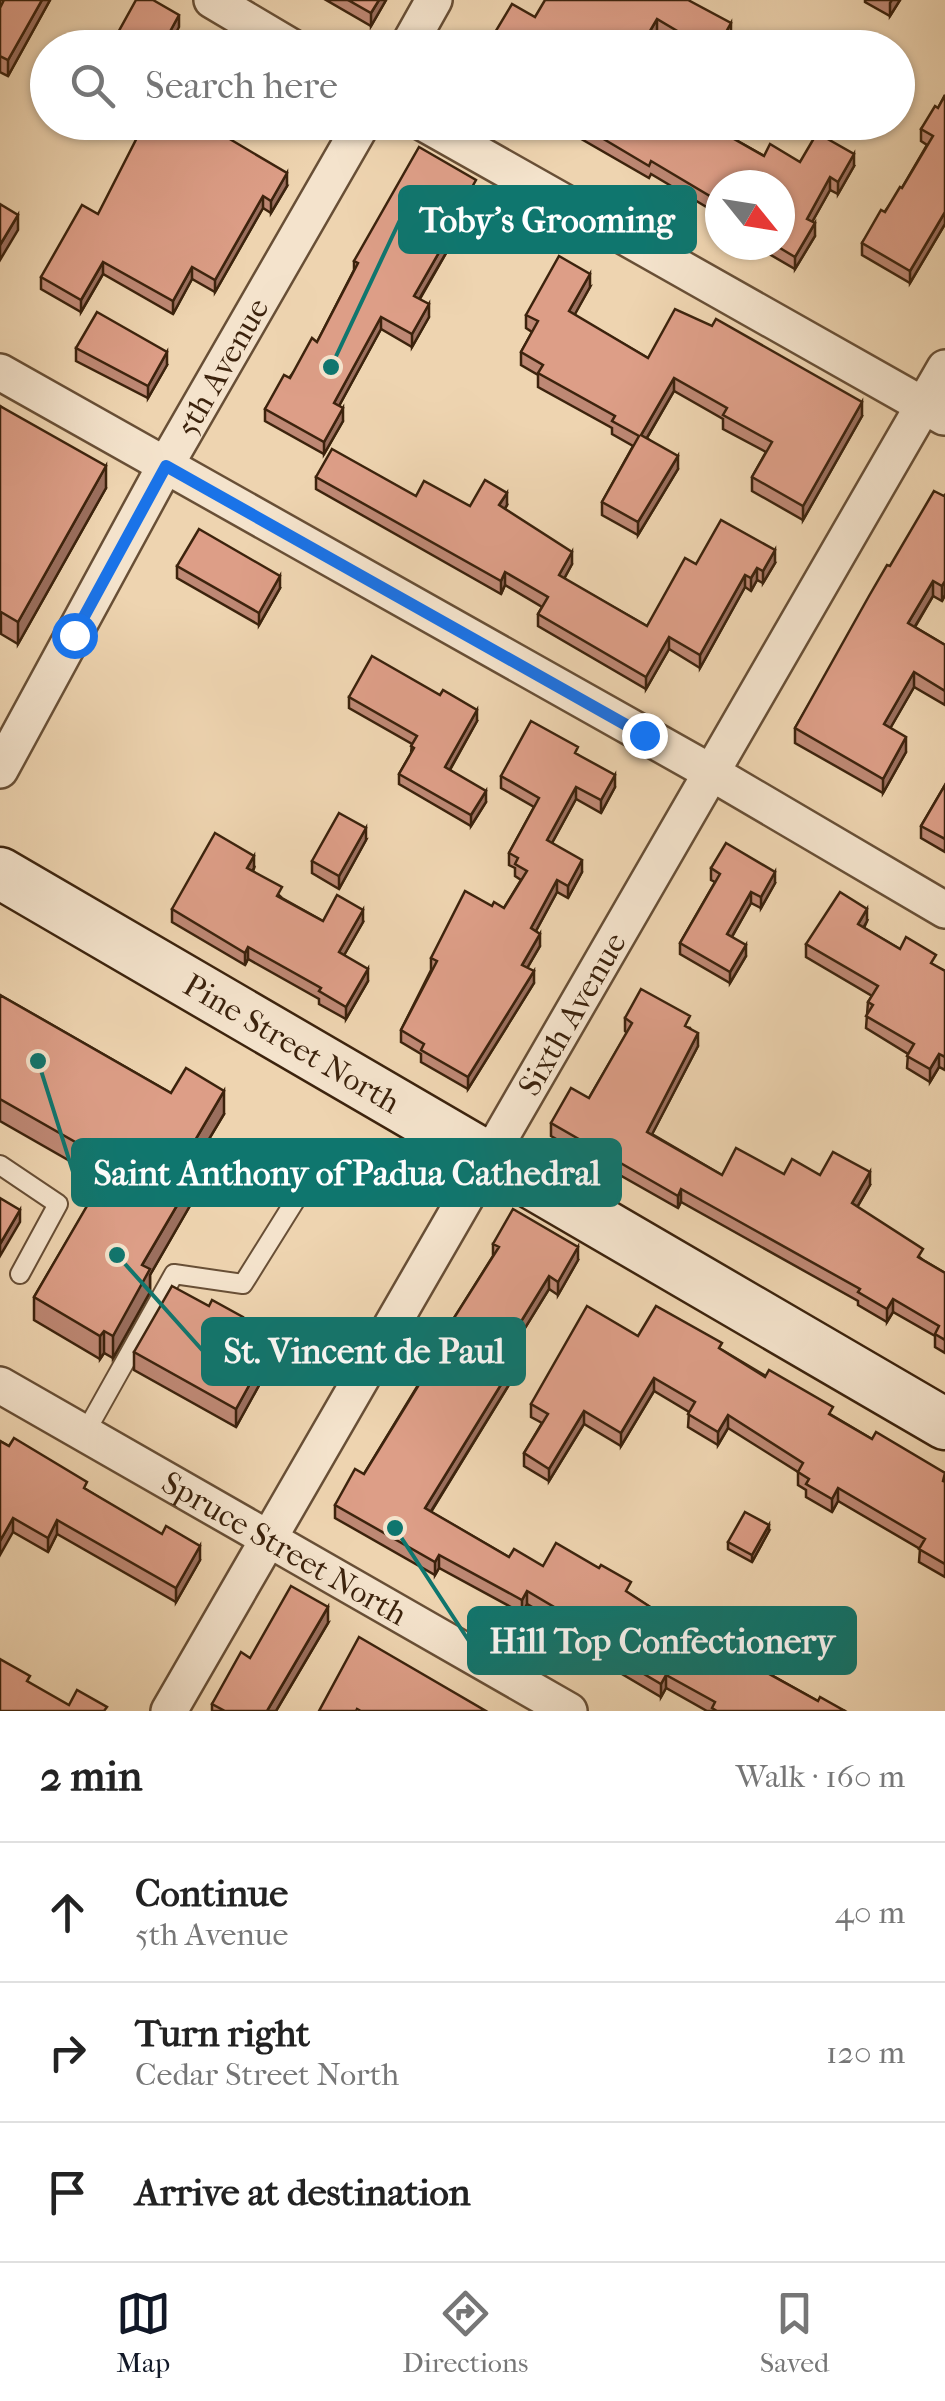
<!DOCTYPE html>
<meta charset="utf-8">
<style>
:root{--surface:#fff;--page:#f2f2f2;--text:#222;--muted:#767676;--line:#e0e0e0;--accent:#111827}
body{margin:0;font-family:"IM FELL French Canon",serif;background:var(--page);color:var(--text)}
.compass{position:absolute;left:705px;top:170px;width:90px;height:90px;border-radius:50%;background:var(--surface);box-shadow:0 2px 8px #0004;rotate:120deg}
.stop{position:absolute;width:30px;height:30px;margin:-22px;border:8px solid #1a73e8;border-radius:50%;background:#fff}
.stop.end{background:#1a73e8;border-color:#fff;box-shadow:0 2px 10px #0008}
.list{margin:0;padding:0;list-style:none}
h2{display:flex;justify-content:space-between;align-items:center;height:130px;margin:0;padding:0 40px;font-size:42px}
h2 small{font-size:32px;font-weight:400;color:var(--muted)}
.list li{display:grid;grid-template-columns:65px 1fr auto;gap:30px;align-items:center;box-sizing:border-box;height:140px;padding:0 40px;border-top:2px solid var(--line)}
.list b{display:block;font-size:38px;white-space:nowrap}
.list p{margin:0;font-size:32px;white-space:nowrap;color:var(--muted)}
.list em{font-size:32px;font-style:normal;color:var(--muted)}
.icon{flex:none;width:55px;height:55px;fill:none;stroke:currentColor;stroke-width:2;stroke-linecap:round;stroke-linejoin:round}
.map{position:relative;flex:none;width:945px;height:1711px;overflow:hidden}
.search{position:absolute;background:var(--surface);box-shadow:0 2px 8px #0004;left:30px;right:30px;top:30px;height:110px;display:flex;align-items:center;gap:25px;box-sizing:border-box;padding:0 35px;border-radius:55px;color:var(--muted);font-size:38px}
.sheet{height:550px;background:var(--surface)}
nav{display:flex;justify-content:space-around;align-items:center;box-sizing:border-box;height:140px;border-top:2px solid var(--line);background:var(--surface);font-size:28px;color:var(--muted)}
nav a{display:grid;justify-items:center;gap:5px}
nav .on{color:var(--accent)}
.map>svg:first-child{display:block}
.lines{fill:none;stroke-linecap:round;stroke-linejoin:round}
.lane-casing{stroke:#684f36;stroke-width:22}
.street-casing{stroke:#684f36;stroke-width:40}
.secondary-casing{stroke:#3c230d;stroke-width:55}
.lane{stroke:#f4e3cc;stroke-width:18}
.street{stroke:#f4e3cc;stroke-width:35}
.secondary{stroke:#f4e3cc;stroke-width:50}
.wall{fill:#be8874;stroke:#3c230d;stroke-width:2.5}
.shaded-wall{fill:#9b6f5e;stroke:#3c230d;stroke-width:2.5}
.building{fill:#dd9e87;stroke:#3c230d;stroke-width:2.5}
.route{stroke:#1a73e8;stroke-width:12}
.labels{text-anchor:middle;dominant-baseline:central;stroke-width:8;stroke-linejoin:round;paint-order:stroke}
.street-label{font-size:32px;fill:#3c230d;stroke:#f4e3cc}
.leader{fill:none;stroke:#0f766e;stroke-width:4}
.callout-dot{fill:#0f766e;stroke:#f4e3cc;stroke-width:4}
.callout{fill:#0f766e;stroke:#0f766e;stroke-width:4}
.callout-label{font-size:35px;text-anchor:middle;font-weight:bold;fill:#fff}
</style>
<div class="map">
<svg width="945" height="1711" viewBox="0 0 945 1711">
<rect width="100%" height="100%" fill="#eed4b0"/>
<filter id="stains"><feTurbulence type="fractalNoise" baseFrequency=".002" numOctaves="4"/><feColorMatrix values="0 0 0 0 .2 0 0 0 0 .09 0 0 0 0 .02 0 0 0 .5 -.17"/></filter>
<radialGradient id="worn" r=".72"><stop offset=".6" stop-color="#630" stop-opacity="0"/><stop offset="1" stop-color="#630" stop-opacity=".3"/></radialGradient>
<g class="lines">
<g class="lane-casing">
<g id="lane">
<polyline points="0,1165 58,1204 20,1274"/>
<polyline points="85,1433 174,1274 243,1284 303,1188"/>
</g>
</g>
<g class="street-casing">
<g id="street">
<polyline points="212,0 293,48"/>
<polyline points="407,48 434,0"/>
<polyline points="422,122 944,417"/>
<polyline points="0,372 712,773 945,910"/>
<path id="s1" d="M0 770 165 466 363 122"/>
<path id="s2" d="M0 1385 569 1711"/>
<path id="s3" d="M169 1711 945 368"/>
</g>
</g>
<g class="secondary-casing">
<g id="secondary">
<path id="s4" d="M0 873 945 1424"/>
</g>
</g>
<use href="#lane" class="lane"/>
<use href="#street" class="street"/>
<use href="#secondary" class="secondary"/>
</g>
<g class="wall">
<polygon points="0,0 50,0 8,76 0,72"/>
<polygon points="326,0 386,0 371,26"/>
<polygon points="688,0 731,35 724,48 686,48 657,31 647,48 615,48 609,44 497,48 494,46 494,34 535,17"/>
<polygon points="865,0 900,0 890,16 865,2"/>
<polygon points="945,95 945,224 910,283 862,255 862,243 902,188 927,145 921,141 921,129 938,108"/>
<polygon points="271,122 300,122 293,135"/>
<polygon points="571,122 704,122 764,156 800,162 854,166 838,194 830,190 812,222 815,236 795,269 757,247 757,245 780,245 720,185 720,215 651,174 649,178 571,133"/>
<polygon points="287,186 271,213 263,208 215,292 192,279 173,314 103,274 81,312 41,289 41,277 98,214"/>
<polygon points="476,191 494,214 477,245 457,234 420,299 429,317 412,347 381,329 339,406 343,421 324,454 265,421 265,409 317,342 354,270 354,261"/>
<polygon points="590,287 574,315 648,358 862,416 803,520 752,491 752,477 766,452 723,429 723,419 674,391 647,438 678,469 638,535 602,515 602,502 633,446 612,434 612,428 538,387 538,375 521,365 521,352 532,332 526,328 526,315"/>
<polygon points="76,348 167,365 148,398 76,361"/>
<polygon points="0,406 106,488 18,644 1,634"/>
<polygon points="316,477 470,506 507,505 505,509 572,564 564,579 647,626 696,564 775,563 763,583 757,580 751,591 745,587 700,668 669,649 646,689 538,626 538,614 542,607 505,585 501,594 316,489"/>
<polygon points="945,495 945,595 942,601 933,596 915,627 945,645 945,705 914,687 890,728 906,752 883,793 795,743 795,728 890,566"/>
<polygon points="177,566 280,588 259,625 177,578"/>
<polygon points="349,697 477,721 450,770 486,802 471,826 399,784 399,774 411,753 412,744 349,708"/>
<polygon points="578,755 615,787 601,813 576,799 552,843 582,872 568,898 557,892 536,931 540,946 527,968 534,983 468,1089 421,1062 421,1054 401,1042 401,1030 431,970 431,958 492,906 504,908 521,880 515,876 515,868 509,865 509,853 534,807 501,788 501,776"/>
<polygon points="945,785 945,852 921,838 921,826"/>
<polygon points="366,840 339,889 312,873 312,861"/>
<polygon points="254,868 253,871 282,898 323,921 363,922 344,955 368,981 346,1019 319,1004 319,999 248,959 245,965 172,922 172,909"/>
<polygon points="711,868 775,883 761,908 751,903 732,937 746,956 730,983 680,954 680,943 715,882 711,880"/>
<polygon points="867,921 864,928 900,949 945,971 945,1070 939,1067 930,1082 907,1068 908,1054 866,1028 868,1002 872,996 806,957 806,944"/>
<polygon points="0,995 171,1093 224,1114 194,1164 199,1190 150,1275 150,1292 113,1358 104,1353 100,1359 34,1320 34,1297 103,1180 0,1121"/>
<polygon points="625,1018 690,1028 698,1046 652,1134 722,1175 820,1175 870,1185 857,1207 923,1260 945,1273 945,1353 935,1347 935,1336 893,1312 887,1322 858,1305 858,1301 681,1202 678,1208 551,1136 551,1123 589,1098 627,1033 625,1031"/>
<polygon points="493,1244 578,1260 558,1295 549,1289 502,1365 510,1383 431,1512 509,1557 543,1566 631,1595 661,1614 818,1701 845,1711 707,1711 666,1688 661,1697 571,1644 566,1638 566,1627 527,1604 522,1613 439,1568 435,1575 335,1518 335,1505 364,1474 454,1326 454,1318 493,1256"/>
<polygon points="243,1326 273,1360 236,1427 134,1370 134,1352"/>
<polygon points="638,1336 722,1350 872,1439 945,1473 945,1577 919,1562 920,1549 838,1501 832,1512 806,1497 806,1490 798,1485 798,1472 728,1428 718,1445 688,1427 689,1412 654,1391 621,1446 584,1424 549,1481 524,1466 524,1453 542,1423 531,1417 531,1404"/>
<polygon points="0,1441 87,1490 200,1560 176,1602 57,1534 48,1552 13,1532"/>
<polygon points="769,1531 752,1562 728,1549 728,1542"/>
<polygon points="328,1623 276,1711 212,1711 212,1704 250,1658"/>
</g>
<g class="shaded-wall">
<polygon points="42,0 50,0 8,76 8,60"/>
<polygon points="379,0 386,0 371,26 371,13"/>
<polygon points="892,0 900,0 890,16 890,3"/>
<polygon points="179,15 179,27 168,48 161,48"/>
<polygon points="657,19 657,31 647,48 640,48"/>
<polygon points="731,23 731,35 724,48 717,48"/>
<polygon points="609,32 609,44 607,48 600,48"/>
<polygon points="300,122 293,135 293,123"/>
<polygon points="854,154 854,166 838,194 838,182"/>
<polygon points="287,173 287,186 271,213 271,201"/>
<polygon points="830,177 830,190 807,231 807,219"/>
<polygon points="263,196 263,208 215,292 215,280"/>
<polygon points="494,202 494,214 477,245 477,232"/>
<polygon points="945,212 945,224 910,283 910,271"/>
<polygon points="18,215 18,230 0,260 0,245"/>
<polygon points="457,221 457,234 414,308 414,296"/>
<polygon points="815,223 815,236 795,269 795,257"/>
<polygon points="103,262 103,274 81,312 81,300"/>
<polygon points="192,267 192,279 173,314 173,301"/>
<polygon points="590,274 590,287 569,325 569,311"/>
<polygon points="429,304 429,317 412,347 412,334"/>
<polygon points="381,317 381,329 334,415 334,403"/>
<polygon points="167,352 167,365 148,398 148,386"/>
<polygon points="674,378 674,391 641,448 641,435"/>
<polygon points="862,402 862,416 803,520 803,506"/>
<polygon points="343,408 343,421 324,454 324,442"/>
<polygon points="678,456 678,469 638,535 638,522"/>
<polygon points="106,466 106,488 18,644 18,622"/>
<polygon points="507,493 507,505 499,518 499,505"/>
<polygon points="775,550 775,563 763,583 763,571"/>
<polygon points="572,552 572,564 559,588 559,575"/>
<polygon points="757,568 757,580 751,591 751,578"/>
<polygon points="505,572 505,585 501,594 501,581"/>
<polygon points="745,575 745,587 700,668 700,655"/>
<polygon points="280,576 280,588 259,625 259,613"/>
<polygon points="933,581 933,596 908,638 908,623"/>
<polygon points="945,581 945,595 942,601 942,586"/>
<polygon points="669,637 669,649 646,689 646,677"/>
<polygon points="914,672 914,687 884,739 884,724"/>
<polygon points="477,710 477,721 445,778 445,767"/>
<polygon points="906,737 906,752 883,793 883,779"/>
<polygon points="615,775 615,787 601,813 601,800"/>
<polygon points="576,787 576,799 547,852 547,840"/>
<polygon points="486,791 486,802 471,826 471,815"/>
<polygon points="366,828 366,840 339,889 339,876"/>
<polygon points="254,856 254,868 247,880 247,868"/>
<polygon points="582,860 582,872 568,898 568,886"/>
<polygon points="775,872 775,883 761,908 761,897"/>
<polygon points="557,880 557,892 531,940 531,928"/>
<polygon points="751,892 751,903 727,945 727,934"/>
<polygon points="867,909 867,921 858,937 858,924"/>
<polygon points="363,910 363,922 339,964 339,952"/>
<polygon points="540,934 540,946 522,977 522,965"/>
<polygon points="746,945 746,956 730,983 730,972"/>
<polygon points="248,947 248,959 245,965 245,953"/>
<polygon points="368,969 368,981 346,1019 346,1007"/>
<polygon points="534,971 534,983 468,1089 468,1077"/>
<polygon points="698,1033 698,1046 647,1144 647,1132"/>
<polygon points="939,1054 939,1067 930,1082 930,1069"/>
<polygon points="224,1091 224,1114 184,1181 184,1159"/>
<polygon points="199,1168 199,1190 150,1275 150,1292 113,1358 113,1336 142,1265"/>
<polygon points="870,1172 870,1185 852,1216 852,1203"/>
<polygon points="681,1189 681,1202 678,1208 678,1196"/>
<polygon points="20,1210 20,1222 0,1256 0,1244"/>
<polygon points="578,1247 578,1260 558,1295 558,1282"/>
<polygon points="549,1276 549,1289 496,1375 496,1362"/>
<polygon points="893,1299 893,1312 887,1322 887,1309"/>
<polygon points="104,1331 104,1353 100,1359 100,1336"/>
<polygon points="273,1342 273,1360 236,1427 236,1409"/>
<polygon points="510,1370 510,1383 425,1521 425,1508"/>
<polygon points="654,1378 654,1391 621,1446 621,1433"/>
<polygon points="584,1411 584,1424 549,1481 549,1469"/>
<polygon points="728,1415 728,1428 718,1445 718,1432"/>
<polygon points="838,1488 838,1501 832,1512 832,1499"/>
<polygon points="13,1518 13,1532 0,1555 0,1541"/>
<polygon points="57,1520 57,1534 48,1552 48,1538"/>
<polygon points="769,1525 769,1531 752,1562 752,1555"/>
<polygon points="200,1546 200,1560 176,1602 176,1588"/>
<polygon points="439,1555 439,1568 435,1575 435,1562"/>
<polygon points="527,1591 527,1604 522,1613 522,1600"/>
<polygon points="328,1607 328,1623 276,1711 267,1711"/>
<polygon points="666,1675 666,1688 661,1697 661,1684"/>
</g>
<g class="building">
<polygon points="4,0 42,0 8,60 0,56 0,8"/>
<polygon points="136,0 153,0 179,15 161,48 117,48 120,42 115,38"/>
<polygon points="348,0 379,0 371,13"/>
<polygon points="545,0 688,0 731,23 717,48 706,48 657,19 640,48 636,48 609,32 600,48 497,48 502,39 494,34 512,4 535,17"/>
<polygon points="945,95 945,212 910,271 862,243 881,210 885,212 900,187 902,188 933,136 921,129 935,106 938,108"/>
<polygon points="145,122 201,122 287,173 271,201 263,196 215,280 192,267 173,301 103,262 81,300 41,277 82,205 98,214"/>
<polygon points="575,122 704,122 764,156 770,144 800,162 817,133 854,154 838,182 830,177 807,219 815,223 795,257 775,245 780,245 780,185 720,185 720,202 651,161 649,166"/>
<polygon points="419,147 476,180 471,189 494,202 477,232 457,221 414,296 429,304 412,334 381,317 334,403 343,408 324,442 265,409 284,375 290,378 312,338 317,342 358,263 354,261"/>
<polygon points="0,204 18,215 0,245"/>
<polygon points="559,256 590,274 569,311 648,358 675,309 712,326 716,319 862,402 803,506 752,477 772,442 723,415 727,408 674,378 641,435 678,456 638,522 602,502 639,436 612,421 615,416 538,373 543,365 521,352 538,321 526,315"/>
<polygon points="97,312 167,352 148,386 76,348"/>
<polygon points="0,406 106,466 18,622 1,612 0,613"/>
<polygon points="332,449 416,496 424,481 470,506 485,480 507,493 499,505 572,552 559,575 647,626 685,558 696,564 721,520 775,550 763,571 757,568 751,578 745,575 700,655 669,637 646,677 538,614 548,597 505,572 501,581 316,477"/>
<polygon points="934,491 944,496 945,495 945,581 942,586 933,581 908,623 945,645 945,691 914,672 884,724 906,737 883,779 795,728 869,596 887,565 890,566"/>
<polygon points="199,529 280,576 259,613 177,566"/>
<polygon points="372,656 440,695 443,690 477,710 445,767 486,791 471,815 399,774 414,748 411,746 417,736 349,697"/>
<polygon points="531,721 578,747 575,753 615,775 601,800 576,787 547,840 582,860 568,886 557,880 531,928 540,934 522,965 534,971 468,1077 421,1050 424,1044 401,1030 437,961 431,958 465,891 492,906 494,902 504,908 527,871 515,864 518,858 509,853 539,798 501,776"/>
<polygon points="945,785 945,839 921,826"/>
<polygon points="339,813 366,828 339,876 312,861"/>
<polygon points="215,833 254,856 247,868 282,887 277,896 323,921 337,895 363,910 339,952 368,969 346,1007 319,991 321,988 248,947 245,953 172,909"/>
<polygon points="726,843 775,872 761,897 751,892 727,934 746,945 730,972 680,943 720,874 711,868"/>
<polygon points="840,892 867,909 858,924 900,949 906,937 936,955 931,963 945,971 945,1057 939,1054 930,1069 907,1056 914,1044 866,1016 873,1005 868,1002 878,986 806,944"/>
<polygon points="641,989 690,1016 685,1026 698,1033 647,1132 722,1175 736,1148 784,1174 792,1159 820,1175 833,1152 870,1172 852,1203 923,1249 918,1257 945,1273 945,1340 935,1334 939,1326 893,1299 887,1309 858,1292 860,1289 681,1189 678,1196 551,1123 571,1088 589,1098 632,1023 625,1018"/>
<polygon points="0,995 171,1093 186,1068 224,1091 184,1159 199,1168 142,1265 150,1269 113,1336 104,1331 100,1336 34,1297 112,1163 0,1099"/>
<polygon points="0,1198 20,1210 0,1244"/>
<polygon points="513,1209 578,1247 558,1282 549,1276 496,1362 510,1370 425,1508 509,1557 514,1549 543,1566 556,1543 599,1568 601,1565 631,1582 626,1591 661,1614 818,1701 820,1697 845,1711 717,1711 712,1708 715,1702 666,1675 661,1684 571,1631 566,1625 571,1617 527,1591 522,1600 439,1555 435,1562 335,1505 355,1469 364,1474 431,1365 457,1320 454,1318 499,1247 493,1244"/>
<polygon points="172,1286 209,1306 212,1300 243,1317 240,1324 273,1342 236,1409 134,1352"/>
<polygon points="587,1306 638,1336 656,1306 722,1343 719,1348 765,1377 769,1370 833,1407 829,1414 872,1439 876,1432 945,1473 943,1481 945,1482 945,1564 919,1549 925,1539 838,1488 832,1499 806,1484 809,1479 798,1472 803,1463 728,1415 718,1432 688,1414 695,1402 654,1378 621,1433 584,1411 549,1469 524,1453 548,1414 531,1404"/>
<polygon points="14,1438 87,1482 84,1488 162,1534 166,1526 200,1546 176,1588 57,1520 48,1538 13,1518 0,1541 0,1441 9,1446"/>
<polygon points="745,1512 769,1525 752,1555 728,1542"/>
<polygon points="291,1586 328,1607 267,1711 225,1711 212,1704 241,1652 250,1658"/>
<polygon points="359,1637 486,1711 361,1711 357,1709 356,1711 319,1711"/>
<polygon points="0,1659 30,1676 27,1681 69,1705 77,1690 107,1707 104,1711 0,1711"/>
</g>
<g class="lines">
<polyline class="route" points="74,635 166,466 644,735"/>
</g>
<g class="labels">
<g class="street-label">
<text stroke="none"><textPath href="#s1" startOffset="460">5th Avenue</textPath></text>
<text stroke="none"><textPath href="#s3" startOffset="805">Sixth Avenue</textPath></text>
<text stroke="none"><textPath href="#s4" startOffset="338">Pine Street North</textPath></text>
<text stroke="none"><textPath href="#s2" startOffset="328">Spruce Street North</textPath></text>
</g>
</g>
<path class="leader" d="M331 367L400 220M38 1061L73 1172M117 1255L203 1351M395 1528L469 1641"/>
<g class="callout-dot">
<circle cx="331" cy="367" r="10"/>
<circle cx="38" cy="1061" r="10"/>
<circle cx="117" cy="1255" r="10"/>
<circle cx="395" cy="1528" r="10"/>
</g>
<g class="callout">
<rect x="400" y="187" width="295" height="65" rx="10"/>
<rect x="73" y="1140" width="547" height="65" rx="10"/>
<rect x="203" y="1319" width="321" height="65" rx="10"/>
<rect x="469" y="1608" width="386" height="65" rx="10"/>
</g>
<g class="callout-label">
<text x="547" y="232">Toby's Grooming</text>
<text x="347" y="1185">Saint Anthony of Padua Cathedral</text>
<text x="364" y="1363">St. Vincent de Paul</text>
<text x="662" y="1653">Hill Top Confectionery</text>
</g>
<rect width="100%" height="100%" filter="url(#stains)"/>
<rect width="100%" height="100%" fill="url(#worn)"/>
</svg>
<svg class="compass" viewBox="-18 -18 36 36"><path d="M0-13l5 13h-10z" fill="#e53935"/><path d="M0 13l5-13h-10z" fill="#767676"/></svg>
<div class="stop" style="left:74px;top:635px"></div>
<div class="stop end" style="left:644px;top:735px"></div>
<div class="search"><svg class="icon" aria-label="search" viewBox="0 0 24 24"><circle cx="10" cy="10" r="6"/><path d="M15 15l6 6"/></svg>Search here</div>
</div>
<section class="sheet">
<h2>2 min<small>Walk · 160 m</small></h2>
<ul class="list">
<li><svg class="icon" aria-label="ahead" viewBox="0 0 24 24"><path d="M12 20V5M6 11l6-6 6 6"/></svg><div><b>Continue</b><p>5th Avenue</p></div><em>40 m</em></li>
<li><svg class="icon" aria-label="right" viewBox="0 0 24 24"><path d="M7 20v-9h11M14 6l5 5-5 5"/></svg><div><b>Turn right</b><p>Cedar Street North</p></div><em>120 m</em></li>
<li><svg class="icon" aria-label="arrive" viewBox="0 0 24 24"><path d="M6 21V4h12l-3 4 3 4H6"/></svg><div><b>Arrive at destination</b></div></li>
</ul>
</section>
<nav>
<a class="on"><svg class="icon" aria-label="map" viewBox="0 0 24 24"><path d="M3 6l6-2 6 2 6-2v14l-6 2-6-2-6 2zM9 4v14M15 6v14"/></svg>Map</a>
<a><svg class="icon" aria-label="directions" viewBox="0 0 24 24"><path d="M12 3l9 9-9 9-9-9zM9 14v-3h6M13 9l2 2-2 2"/></svg>Directions</a>
<a><svg class="icon" aria-label="saved" viewBox="0 0 24 24"><path d="M7 4h10v16l-5-4-5 4z"/></svg>Saved</a>
</nav>
